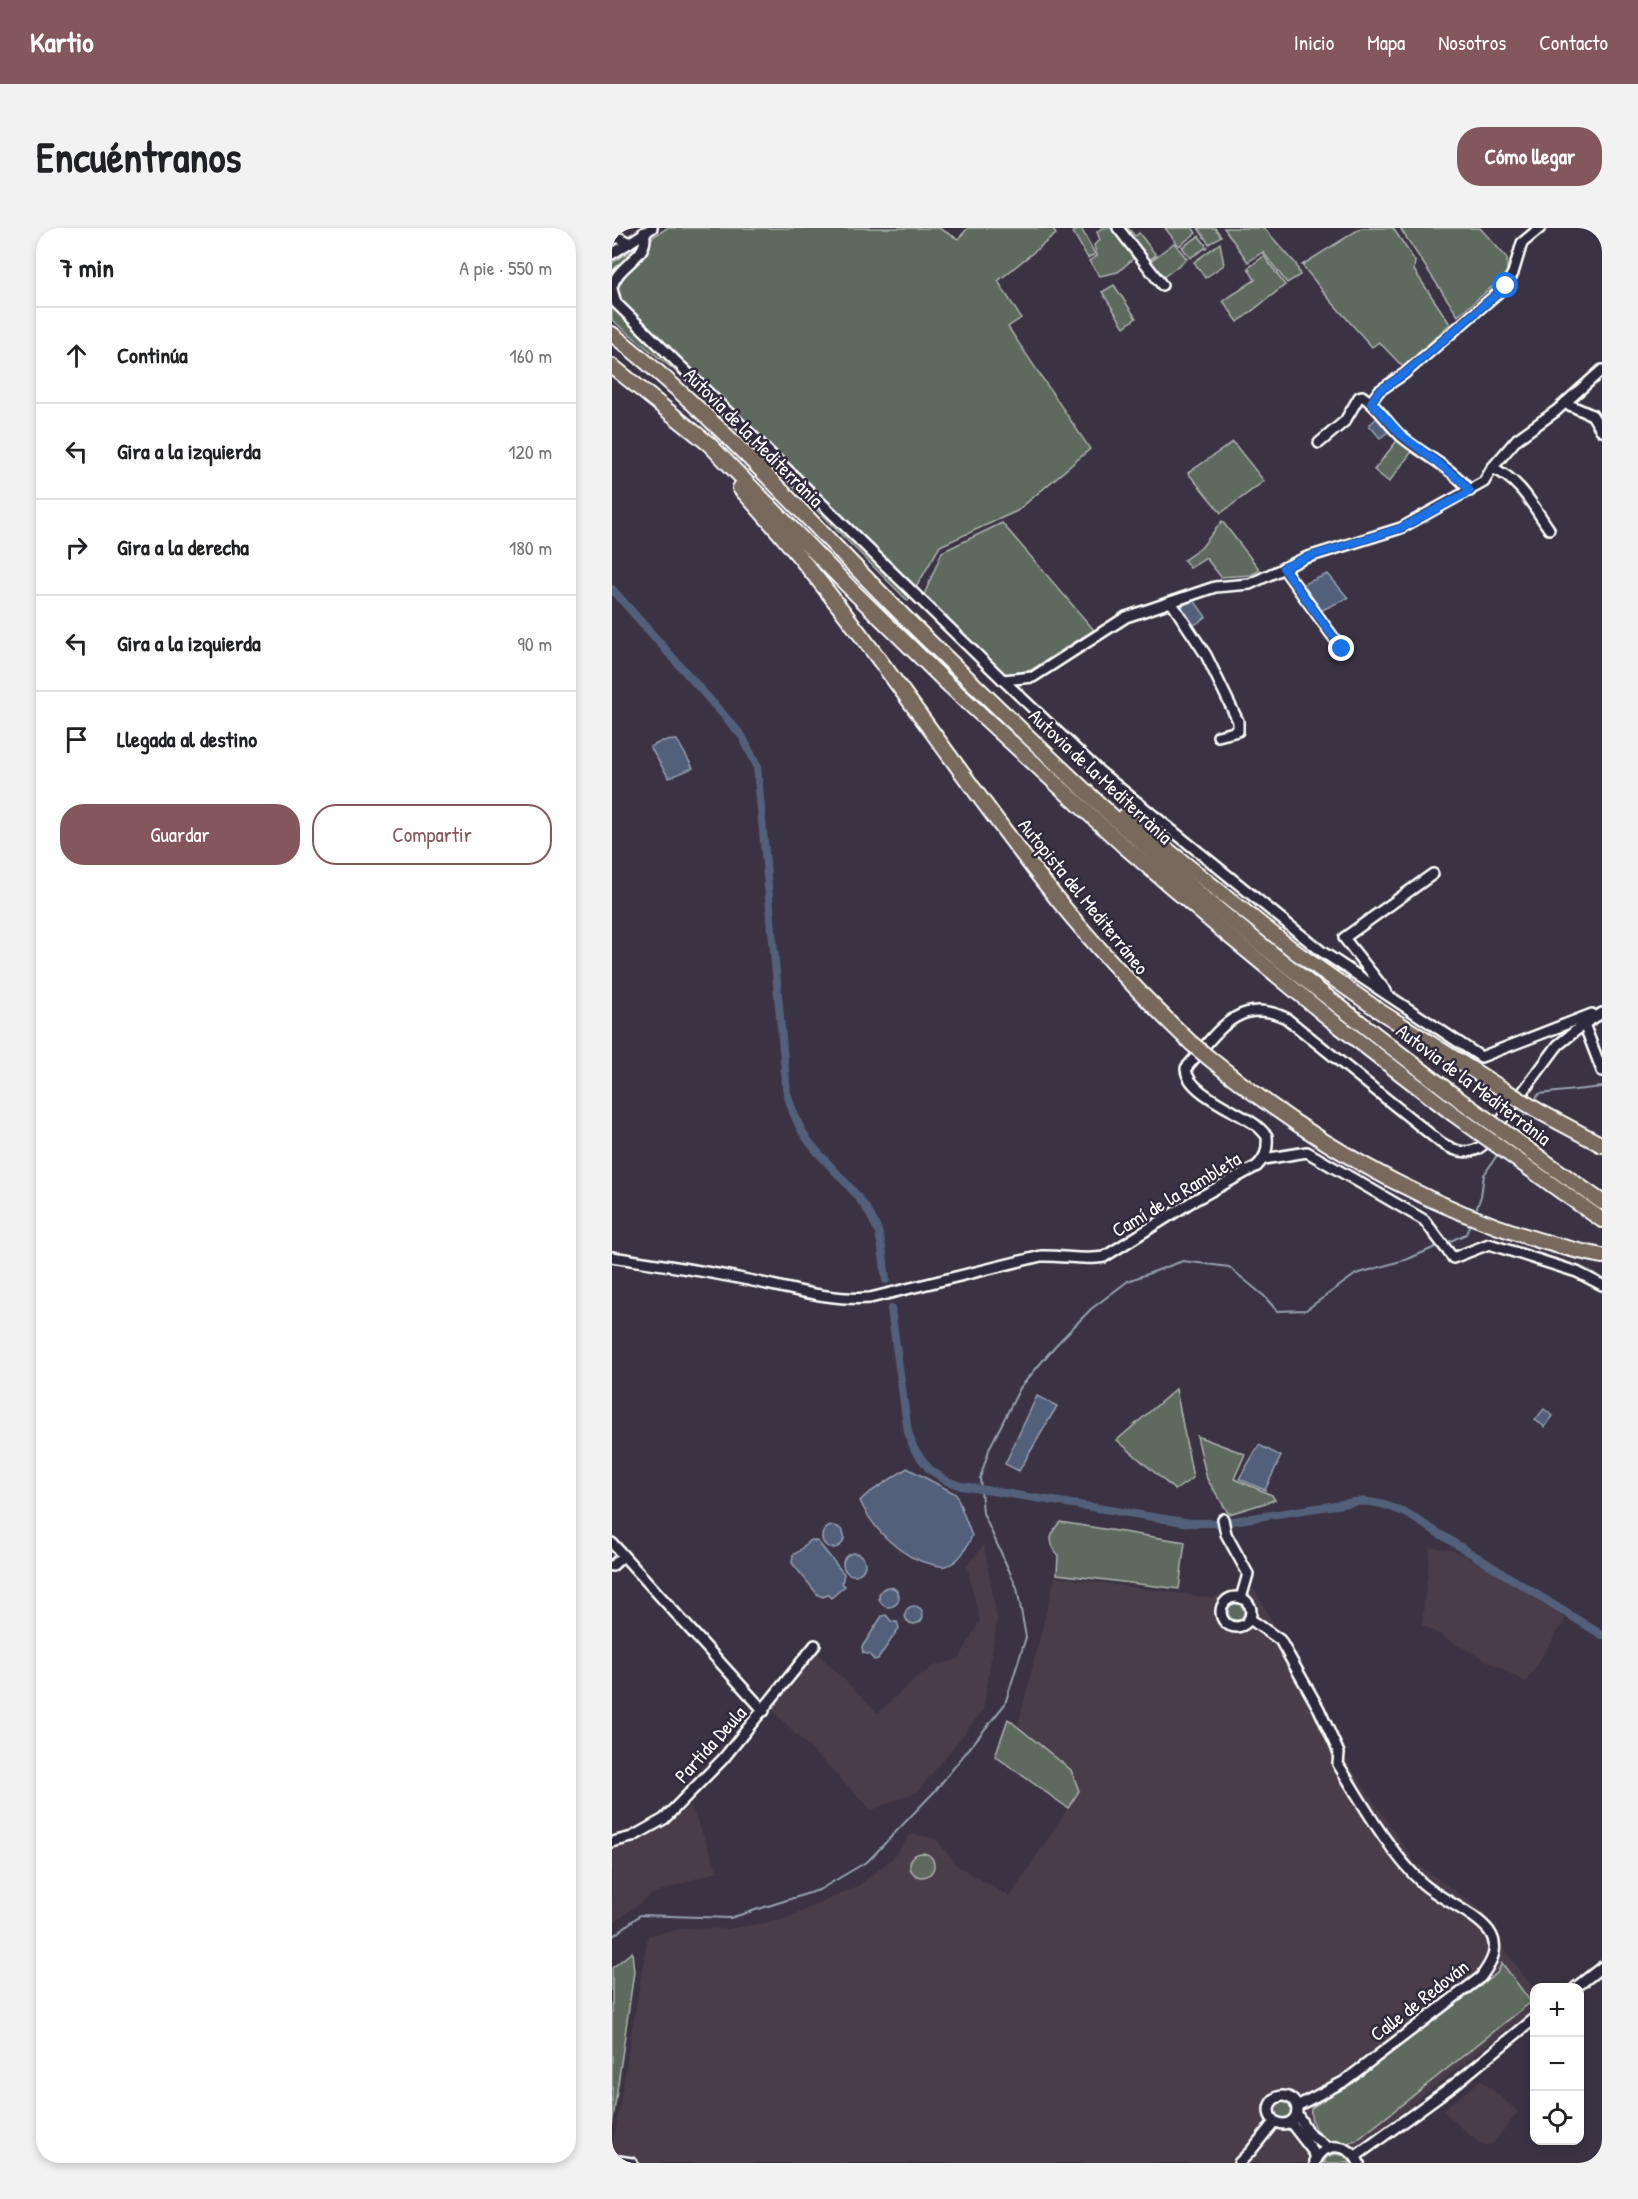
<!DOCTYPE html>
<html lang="es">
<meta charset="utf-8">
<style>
:root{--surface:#fff;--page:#f2f2f2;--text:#202124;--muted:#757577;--line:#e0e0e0;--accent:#84575d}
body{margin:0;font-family:"Patrick Hand",sans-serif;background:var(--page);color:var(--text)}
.controls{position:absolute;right:18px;bottom:18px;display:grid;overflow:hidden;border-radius:12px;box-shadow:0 3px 9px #0003}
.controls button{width:54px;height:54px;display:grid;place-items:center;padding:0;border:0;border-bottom:2px solid var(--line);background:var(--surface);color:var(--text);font:30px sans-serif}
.stop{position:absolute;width:18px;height:18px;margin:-14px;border:4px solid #1a73e8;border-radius:50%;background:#fff}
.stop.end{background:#1a73e8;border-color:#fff;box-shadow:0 2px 6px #0008}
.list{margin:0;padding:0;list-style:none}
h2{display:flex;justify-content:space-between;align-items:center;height:78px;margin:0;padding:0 24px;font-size:26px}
h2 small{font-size:20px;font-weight:400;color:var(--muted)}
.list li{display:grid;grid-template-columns:39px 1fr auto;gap:18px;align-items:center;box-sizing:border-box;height:96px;padding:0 24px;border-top:2px solid var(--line)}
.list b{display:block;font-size:22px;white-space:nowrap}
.list em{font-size:20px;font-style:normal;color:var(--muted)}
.actions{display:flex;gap:12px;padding:18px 24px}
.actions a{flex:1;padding:14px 0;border:2px solid var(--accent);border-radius:24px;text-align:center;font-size:21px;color:var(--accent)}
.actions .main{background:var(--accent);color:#fff}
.icon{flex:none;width:33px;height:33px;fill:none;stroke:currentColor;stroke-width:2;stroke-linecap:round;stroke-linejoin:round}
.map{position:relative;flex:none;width:990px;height:1935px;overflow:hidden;border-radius:24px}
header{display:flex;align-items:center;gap:36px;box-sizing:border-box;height:84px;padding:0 30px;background:var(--accent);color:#fff}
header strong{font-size:28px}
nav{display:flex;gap:33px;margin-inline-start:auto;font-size:21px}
.intro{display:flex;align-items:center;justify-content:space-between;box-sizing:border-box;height:144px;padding:0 36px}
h1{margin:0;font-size:42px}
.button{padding:15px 27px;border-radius:24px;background:var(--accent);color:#fff;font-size:21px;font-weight:700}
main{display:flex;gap:36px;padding:0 36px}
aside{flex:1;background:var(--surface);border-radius:24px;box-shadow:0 3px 9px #0003}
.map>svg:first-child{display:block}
.built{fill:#4a3e4a}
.green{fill:#5e6a5f;stroke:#aeb4af;stroke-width:1.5}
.water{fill:#52617c;stroke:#97a0b0;stroke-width:1.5}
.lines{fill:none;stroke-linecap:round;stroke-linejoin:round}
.stream{stroke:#97a0b0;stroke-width:2}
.canal{stroke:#52617c;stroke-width:8}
.minor-casing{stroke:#fff;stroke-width:14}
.highway-casing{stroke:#fff;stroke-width:18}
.minor{stroke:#2f2a3d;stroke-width:9}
.highway{stroke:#77695c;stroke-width:14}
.highway-bridge-casing{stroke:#fff;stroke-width:18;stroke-linecap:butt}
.highway-bridge{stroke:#77695c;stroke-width:14}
.route{stroke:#1a73e8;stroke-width:8}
.labels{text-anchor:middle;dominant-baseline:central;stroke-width:5;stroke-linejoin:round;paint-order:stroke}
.street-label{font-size:20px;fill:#fff;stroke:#2f2a3d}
</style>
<header>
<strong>Kartio</strong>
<nav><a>Inicio</a><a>Mapa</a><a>Nosotros</a><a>Contacto</a></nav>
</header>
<div class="intro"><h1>Encuéntranos</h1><a class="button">Cómo llegar</a></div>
<main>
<aside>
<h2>7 min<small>A pie · 550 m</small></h2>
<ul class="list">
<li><svg class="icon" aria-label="ahead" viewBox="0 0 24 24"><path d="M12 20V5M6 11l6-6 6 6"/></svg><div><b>Continúa</b></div><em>160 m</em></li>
<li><svg class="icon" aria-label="left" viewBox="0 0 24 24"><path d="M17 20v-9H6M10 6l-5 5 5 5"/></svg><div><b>Gira a la izquierda</b></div><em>120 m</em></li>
<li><svg class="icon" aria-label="right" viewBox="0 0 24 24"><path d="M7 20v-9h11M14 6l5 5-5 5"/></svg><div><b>Gira a la derecha</b></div><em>180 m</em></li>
<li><svg class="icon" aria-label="left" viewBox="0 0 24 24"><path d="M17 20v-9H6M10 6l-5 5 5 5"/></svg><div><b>Gira a la izquierda</b></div><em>90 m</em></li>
<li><svg class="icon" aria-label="arrive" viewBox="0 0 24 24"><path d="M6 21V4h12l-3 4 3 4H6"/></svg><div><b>Llegada al destino</b></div></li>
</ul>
<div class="actions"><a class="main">Guardar</a><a>Compartir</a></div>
</aside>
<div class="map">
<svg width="990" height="1935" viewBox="0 0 990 1935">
<rect width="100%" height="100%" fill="#3b3343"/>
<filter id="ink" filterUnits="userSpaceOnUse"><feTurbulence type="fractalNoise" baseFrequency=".0167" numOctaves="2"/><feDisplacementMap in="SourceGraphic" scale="12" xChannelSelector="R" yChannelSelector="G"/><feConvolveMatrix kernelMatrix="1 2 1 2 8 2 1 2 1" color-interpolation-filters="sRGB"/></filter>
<g filter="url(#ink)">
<g class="built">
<polygon points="372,1317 385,1392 371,1482 306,1563 260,1582 159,1481 205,1425 266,1485 301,1453 322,1438 347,1431 368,1393 355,1338"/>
<polygon points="818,1319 841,1322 877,1341 954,1390 914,1454 810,1397"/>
<polygon points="443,1349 601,1370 617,1362 643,1362 741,1543 804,1635 872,1684 897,1728 922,1761 922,1781 747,1918 751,1935 0,1935 0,1922 36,1708 74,1700 115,1701 171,1692 246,1658 280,1631 299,1606 324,1611 344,1637 398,1669 467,1563 459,1542 406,1497"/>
<polygon points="79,1578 106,1643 40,1666 0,1696 0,1620 30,1612"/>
<polygon points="869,1852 906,1884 881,1915 875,1917 867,1915 830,1882"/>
</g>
<g class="green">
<polygon points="55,0 327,0 346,11 356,0 440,0 444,6 386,53 409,90 396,99 478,221 405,283 328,318 296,373 72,150 0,92 0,35"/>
<polygon points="469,0 483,26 476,30 461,4"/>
<polygon points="490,0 501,0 523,29 506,44 488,48 477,33 485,28 482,17 488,12 485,4"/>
<polygon points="511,0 516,0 523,8 527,5 544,27 536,33"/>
<polygon points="553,0 581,0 584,5 567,18"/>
<polygon points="586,0 603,0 609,8 597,16"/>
<polygon points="612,0 652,0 684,36 688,47 675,55 651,24 636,34"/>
<polygon points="749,0 781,0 803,33 802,42 838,96 791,139 767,114 760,119 718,72 690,37"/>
<polygon points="788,0 868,0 895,30 895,46 846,88"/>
<polygon points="587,8 595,19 578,30 570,19"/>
<polygon points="562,15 575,31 549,51 537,34"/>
<polygon points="608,15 612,37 593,50 582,34"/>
<polygon points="652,28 673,57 626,94 611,73 643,52 636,40"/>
<polygon points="502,57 524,90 512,99 490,64"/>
<polygon points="787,210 802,221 777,254 762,242"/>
<polygon points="621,214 652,253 609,285 576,245"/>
<polygon points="610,293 648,342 639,347 609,349 594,330 578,340 572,332 589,320"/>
<polygon points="390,295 482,402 419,442 393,447 312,367 330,324"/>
<polygon points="564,1161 581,1250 563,1262 505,1212"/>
<polygon points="585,1208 633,1226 622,1251 660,1267 663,1272 617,1286 595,1251"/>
<path d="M448 1294 573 1314 567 1361 445 1346 446 1327C436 1314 437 1306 448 1294Z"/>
<circle cx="624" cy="1384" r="8"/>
<polygon points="396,1491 459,1542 467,1563 456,1580 383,1528"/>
<circle cx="310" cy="1637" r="12"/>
<polygon points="20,1724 22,1744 0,1898 0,1740"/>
<path d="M890 1735 919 1774 744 1913C721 1921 696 1905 699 1880L745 1851 885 1745Z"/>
<circle cx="671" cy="1882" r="9"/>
<polygon points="724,1926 734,1928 739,1935 711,1935 715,1929"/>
</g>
<g class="water">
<polygon points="765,190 776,204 768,210 757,197"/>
<polygon points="716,346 736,370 708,383 689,357"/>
<polygon points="582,372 594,389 581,398 568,379"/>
<polygon points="65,512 81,540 57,550 38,519 50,513"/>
<polygon points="425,1168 445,1178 407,1243 393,1236"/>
<polygon points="932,1181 941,1188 933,1199 923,1192"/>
<polygon points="647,1217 669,1228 653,1262 627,1251"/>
<path d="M295 1240 344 1266 360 1308C355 1319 347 1336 333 1338 329 1339 323 1337 319 1336 289 1330 261 1301 248 1273L254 1267Z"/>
<circle cx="221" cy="1309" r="11"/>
<polygon points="200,1312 206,1314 232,1346 230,1355 233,1358 219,1370 216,1367 211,1369 206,1367 180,1335 181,1327 187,1323 197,1313"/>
<circle cx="242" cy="1336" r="11"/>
<circle cx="277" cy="1369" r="10"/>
<circle cx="302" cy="1387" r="9"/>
<polygon points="274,1387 280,1394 285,1394 287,1400 266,1431 262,1432 257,1426 251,1425 250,1419 270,1388"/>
</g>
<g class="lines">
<g class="stream">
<polyline points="920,875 927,866 990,859"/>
<polyline points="900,905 916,882"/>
<polyline points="863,985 869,968 872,947 887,924"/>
<polyline points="834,1015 854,1006 859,993"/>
<polyline points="0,1709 28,1687 118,1690 207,1662 256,1633 323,1563 393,1476 414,1409 405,1360 371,1285 368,1250 378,1219 408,1160 443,1118 479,1081 516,1053 571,1033 617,1039 652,1068 665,1083 694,1082 744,1046 796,1031 828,1017"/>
</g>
<g class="canal">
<path d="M0 361 130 508 145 538 175 865C180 882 186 900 198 915 221 944 255 970 267 1006 271 1020 272 1037 274 1052"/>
<path d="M279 1081 296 1204 302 1221 318 1242 335 1253 349 1258 578 1295H608L743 1274C762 1272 777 1278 794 1285L990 1407"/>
</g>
<g class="minor-casing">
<g id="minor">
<polyline points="506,0 550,57"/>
<polyline points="0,10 8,10 17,15"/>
<polyline points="0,26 40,0"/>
<path d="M0 59C6 35 39 29 32 4"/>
<polyline points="0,61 4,75 391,452 421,449 514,389 532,383 603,359 638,356 693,330 789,300 872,254 880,240 905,211 944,183 990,142"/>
<polyline points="759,174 767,163 792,146 894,58 901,45 910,15 928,0"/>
<polyline points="953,175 980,187 990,203"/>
<path d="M707 215 733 193 747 169 750 168C766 178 775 195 789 208 811 227 840 239 858 263"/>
<path d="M880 240C908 251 921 278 937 301"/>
<polyline points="671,340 730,421"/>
<polyline points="559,374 594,427 626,493 626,503 606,508"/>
<polyline points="391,452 488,544 709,723 869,829 980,786"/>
<polyline points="774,763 732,710 821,646"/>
<polyline points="972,796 990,843"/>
<polyline points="652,931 695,924 812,992 841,1030 877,1016 965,1044 990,1057"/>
<path d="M0 1029C44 1036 88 1042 131 1051 173 1059 216 1073 258 1070L429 1028C450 1027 471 1033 492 1029L581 973 645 938C654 929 656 921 655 908 652 905 649 901 645 898 628 884 574 865 574 840 603 808 625 766 674 790L828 914C842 923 857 929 871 917L946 817 972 796 990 785"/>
<polyline points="611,1291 614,1306 636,1346 629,1370"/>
<polyline points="0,1315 152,1483"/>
<polyline points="0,1338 11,1328"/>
<circle cx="624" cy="1384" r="15"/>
<path d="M638 1391 668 1412 707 1481 727 1525 726 1536C751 1576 775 1621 809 1654 827 1671 862 1684 877 1703 889 1720 879 1735 869 1749L731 1854 685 1878"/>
<polyline points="0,1614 20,1609 52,1591 111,1531 203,1417"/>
<polyline points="963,1760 990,1739"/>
<circle cx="671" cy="1882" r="14"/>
<polyline points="685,1886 697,1906 717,1920"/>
<polyline points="679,1895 703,1926 703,1935"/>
<polyline points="744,1928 843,1856 922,1791"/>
<polyline points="0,1932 20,1935"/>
<polyline points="627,1935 638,1924 662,1894"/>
<path d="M703 1935C712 1912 738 1915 747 1935"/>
</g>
</g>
<g class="highway-casing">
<g id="highway">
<path d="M0 106C118 199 214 314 322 418 412 504 500 592 595 672 677 741 763 806 848 872"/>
<polyline points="0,138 97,216 240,362 338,458 512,618 605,698 718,791 840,885"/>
<path d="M128 260C243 385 333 529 438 662 481 717 529 767 579 815"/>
<polyline points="513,588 685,725 769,784 889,860"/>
<path d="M597 830C710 923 845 999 990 1028"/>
<polyline points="928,884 990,917"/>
<polyline points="956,950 990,974"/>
<polyline points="950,964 990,992"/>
</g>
</g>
<use href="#minor" class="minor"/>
<use href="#highway" class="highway"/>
<g class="highway-bridge-casing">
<g id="highway-bridge">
<polyline points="579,815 597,830"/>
<polyline points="889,860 928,884"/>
<polyline points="848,872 956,950"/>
<polyline points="840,885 950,964"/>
</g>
</g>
<use href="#highway-bridge" class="highway-bridge"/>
</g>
</g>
<g class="lines" filter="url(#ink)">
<polyline class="route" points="730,421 671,340 693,330 789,300 858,263 848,252 789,207 759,174 767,163 792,146 894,58"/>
</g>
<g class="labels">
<g class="street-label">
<text transform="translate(142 209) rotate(45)">Autovia de la Mediterrània</text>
<text transform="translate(489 548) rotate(43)">Autovia de la Mediterrània</text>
<text transform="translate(472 668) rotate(51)">Autopista del Mediterráneo</text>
<text transform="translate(862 856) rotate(37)">Autovia de la Mediterrània</text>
<text transform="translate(564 966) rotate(-31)">Camí de la Rambleta</text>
<text transform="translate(98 1516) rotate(-48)">Partida Deula</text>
<text transform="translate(807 1772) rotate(-38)">Calle de Redován</text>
</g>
</g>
</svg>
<div class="controls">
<button>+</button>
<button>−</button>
<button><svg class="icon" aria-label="locate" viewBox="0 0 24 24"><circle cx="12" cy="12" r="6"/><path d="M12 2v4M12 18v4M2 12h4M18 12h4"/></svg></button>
</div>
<div class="stop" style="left:894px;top:58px"></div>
<div class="stop end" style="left:730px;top:421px"></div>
</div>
</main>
